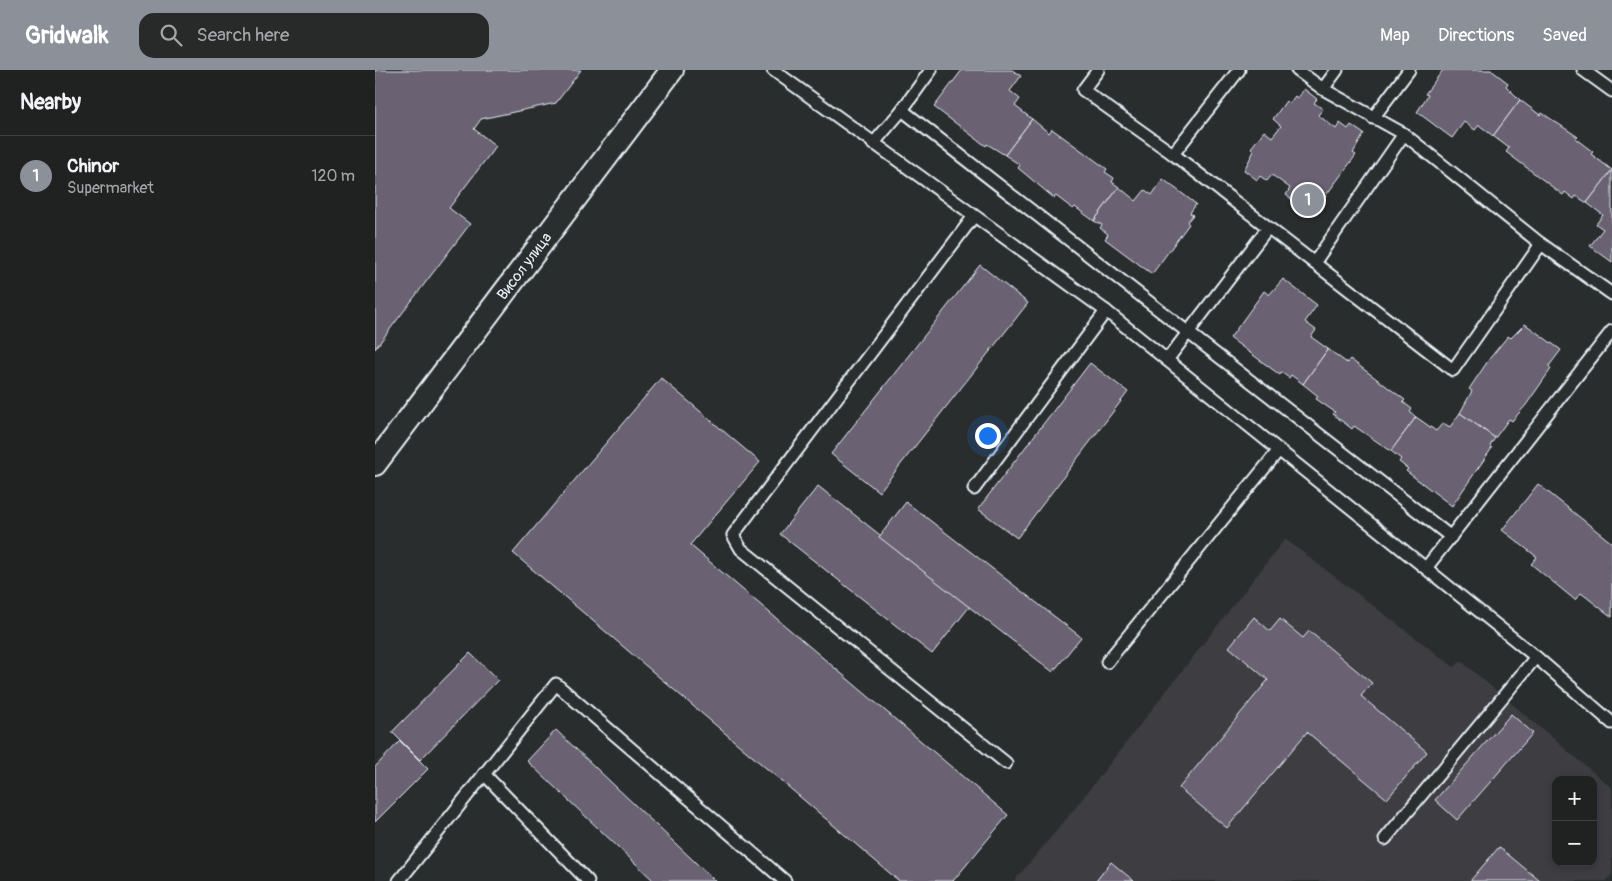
<!DOCTYPE html>
<meta charset="utf-8">
<style>
:root{--surface:#202222;--page:#282a2a;--text:#f1f3f6;--muted:#a2a4a5;--line:#3d3f40;--accent:#8c9099}
body{margin:0;font-family:Pangolin,sans-serif;background:var(--page);color:var(--text)}
.controls{position:absolute;right:15px;bottom:15px;display:grid;overflow:hidden;border-radius:10px;box-shadow:0 2px 8px #0003}
.controls button{width:45px;height:45px;display:grid;place-items:center;padding:0;border:0;border-bottom:1px solid var(--line);background:var(--surface);color:var(--text);font:25px sans-serif}
.you{position:absolute;left:612px;top:365px;width:18px;height:18px;margin:-12px;border:4px solid #fff;border-radius:50%;background:#1a73e8;box-shadow:0 0 0 8px #1a73e833}
.badge{display:grid;place-items:center;width:32px;height:32px;border-radius:50%;background:var(--accent);color:#fff;font-size:16px;font-weight:700}
.pin{position:absolute;translate:-50% -50%;border:2px solid #fff;box-shadow:0 1px 5px #0006}
.list{margin:0;padding:0;list-style:none}
h2{display:flex;justify-content:space-between;align-items:center;height:65px;margin:0;padding:0 20px;font-size:21px}
h2 small{font-size:16px;font-weight:400;color:var(--muted)}
.list li{display:grid;grid-template-columns:32px 1fr auto;gap:15px;align-items:center;box-sizing:border-box;height:80px;padding:0 20px;border-top:1px solid var(--line)}
.list b{display:block;font-size:19px;white-space:nowrap}
.list p{margin:0;font-size:16px;white-space:nowrap;color:var(--muted)}
.list em{font-size:16px;font-style:normal;color:var(--muted)}
.icon{flex:none;width:28px;height:28px;fill:none;stroke:currentColor;stroke-width:2;stroke-linecap:round;stroke-linejoin:round}
.map{position:relative;flex:none;width:1237px;height:811px;overflow:hidden}
header{display:flex;align-items:center;gap:30px;box-sizing:border-box;height:70px;padding:0 25px;background:var(--accent);color:#fff}
header strong{font-size:24px}
nav{display:flex;gap:28px;margin-inline-start:auto;font-size:18px}
.search{width:350px;height:45px;background:var(--page);display:flex;align-items:center;gap:12px;box-sizing:border-box;padding:0 18px;border-radius:15px;color:var(--muted);font-size:19px}
main{display:flex}
aside{flex:1;background:var(--surface)}
.map>svg:first-child{display:block}
.built{fill:#3d3d43;fill-rule:evenodd}
.building{fill:#6a6273;stroke:#e8f1f8}
.lines{fill:none;stroke-linecap:round;stroke-linejoin:round}
.service-casing{stroke:#e8f1f8;stroke-width:15}
.minor-casing{stroke:#e8f1f8;stroke-width:26}
.service{stroke:#2a2d2e;stroke-width:11}
.minor{stroke:#2a2d2e;stroke-width:22}
.labels{text-anchor:middle;dominant-baseline:central;stroke-width:4;stroke-linejoin:round;paint-order:stroke}
.street-label{font-size:15px;fill:#e8f1f8;stroke:#2a2d2e}
</style>
<header>
<strong>Gridwalk</strong>
<div class="search"><svg class="icon" aria-label="search" viewBox="0 0 24 24"><circle cx="10" cy="10" r="6"/><path d="M15 15l6 6"/></svg>Search here</div>
<nav><a>Map</a><a>Directions</a><a>Saved</a></nav>
</header>
<main>
<aside>
<h2>Nearby<small></small></h2>
<ul class="list">
<li><span class="badge">1</span><div><b>Chinor</b><p>Supermarket</p></div><em>120 m</em></li>
</ul>
</aside>
<div class="map">
<svg width="1237" height="811" viewBox="0 0 1237 811">
<rect width="100%" height="100%" fill="#2a2d2e"/>
<filter id="ink" filterUnits="userSpaceOnUse"><feTurbulence type="fractalNoise" baseFrequency=".02" numOctaves="2"/><feDisplacementMap in="SourceGraphic" scale="10" xChannelSelector="R" yChannelSelector="G"/><feConvolveMatrix kernelMatrix="1 2 1 2 8 2 1 2 1" color-interpolation-filters="sRGB"/></filter>
<g filter="url(#ink)">
<path class="built" d="M910 469 1079 597 1086 591 1237 718V804L1232 811H639L693 747ZM1181 710H1218V792H1181Z"/>
<g class="building">
<polygon points="0,0 206,0 181,33 106,49 99,59 121,76 74,138 95,154 0,279"/>
<polygon points="587,0 637,0 646,6 635,21 645,29 640,36 657,49 630,85 612,74 611,76 559,37"/>
<polygon points="1068,0 1116,0 1133,13 1131,16 1145,30 1118,66 1104,55 1100,60 1089,52 1077,68 1042,42 1053,25 1050,24"/>
<polygon points="929,19 942,29 939,33 948,39 943,45 961,59 965,53 973,59 976,55 989,64 978,83 981,85 946,132 943,130 928,145 917,136 920,132 911,125 915,118 897,105 892,111 885,106 882,110 869,100 879,81 876,78 889,61 897,67 906,56 898,49 911,31 914,34 920,26 923,28"/>
<polygon points="1145,30 1165,45 1167,43 1203,67 1201,69 1218,82 1216,84 1237,100 1212,133 1201,126 1199,129 1190,122 1188,125 1131,82 1134,78 1118,66"/>
<polygon points="657,49 674,63 677,59 732,99 730,102 739,108 737,112 744,117 719,151 700,137 698,139 681,126 679,128 643,98 645,95 630,85"/>
<polygon points="1237,100 1237,192 1215,176 1228,159 1221,154 1228,145 1212,133"/>
<polygon points="788,109 821,134 815,143 818,145 812,152 814,154 777,204 730,169 733,164 725,158 727,155 719,151 744,117 761,131 770,120 777,125"/>
<polygon points="605,195 653,233 504,422 456,384"/>
<polygon points="908,209 942,235 930,252 941,260 936,267 953,279 928,314 916,305 914,308 906,302 905,305 855,268 889,221 894,225"/>
<polygon points="1150,254 1186,280 1174,296 1176,299 1151,335 1137,351 1134,349 1120,368 1085,343 1097,321 1094,319 1115,288 1133,266 1136,268"/>
<polygon points="953,279 972,293 975,289 1030,330 1028,332 1037,339 1035,342 1041,347 1016,381 979,356 977,359 958,344 960,342 941,329 943,326 928,314"/>
<polygon points="715,293 753,322 642,468 603,439"/>
<polygon points="286,308 385,392 315,475 633,745 578,811 524,811 138,483"/>
<polygon points="1085,343 1120,368 1115,376 1117,378 1077,436 1031,401 1033,399 1024,392 1026,389 1016,381 1041,347 1061,361 1068,353 1075,357"/>
<polygon points="1163,414 1237,473 1237,547 1206,523 1200,530 1156,494 1162,487 1127,460"/>
<polygon points="443,416 595,536 557,584 405,464"/>
<polygon points="531,432 706,567 678,602 504,467"/>
<polygon points="879,547 895,561 905,549 928,568 934,561 997,613 986,626 1052,682 1012,729 932,662 852,758 804,718 893,610 854,577"/>
<polygon points="95,583 123,610 45,690 17,662"/>
<polygon points="1136,644 1158,663 1082,750 1060,730"/>
<polygon points="181,660 340,811 279,811 152,691"/>
<polygon points="25,671 53,699 0,752 0,697"/>
<polygon points="1124,777 1165,811 1095,811"/>
<polygon points="736,792 759,811 721,811"/>
</g>
<g class="lines">
<g class="service-casing">
<g id="service">
<polyline points="398,0 731,241 1161,587 1237,653"/>
<polyline points="556,0 527,40 1076,467"/>
<polyline points="723,0 708,20 798,84 1078,300 1166,174"/>
<polyline points="922,0 948,19 1029,64 1166,174 1237,224"/>
<polyline points="1208,0 1237,21"/>
<polyline points="948,19 962,0"/>
<polyline points="998,48 1034,0"/>
<polyline points="498,74 527,40"/>
<polyline points="798,84 864,0"/>
<polyline points="599,146 358,465 366,479 631,693"/>
<polyline points="939,193 1029,64"/>
<polyline points="792,290 892,159"/>
<polyline points="599,419 731,241"/>
<polyline points="1051,498 1237,261"/>
<polyline points="732,592 904,380"/>
<polyline points="109,704 213,811"/>
<polyline points="1010,769 1161,587"/>
<polyline points="24,811 181,614 410,811"/>
</g>
</g>
<g class="minor-casing">
<g id="minor">
<path id="s1" d="M0 394 297 0"/>
</g>
</g>
<use href="#service" class="service"/>
<use href="#minor" class="minor"/>
</g>
</g>
<g class="labels">
<g class="street-label">
<text stroke="none"><textPath href="#s1" startOffset="248">Висол улица</textPath></text>
</g>
</g>
</svg>
<div class="controls">
<button>+</button>
<button>−</button>
</div>
<div class="you"></div>
<div class="pin badge" style="left:933px;top:130px">1</div>
</div>
</main>
